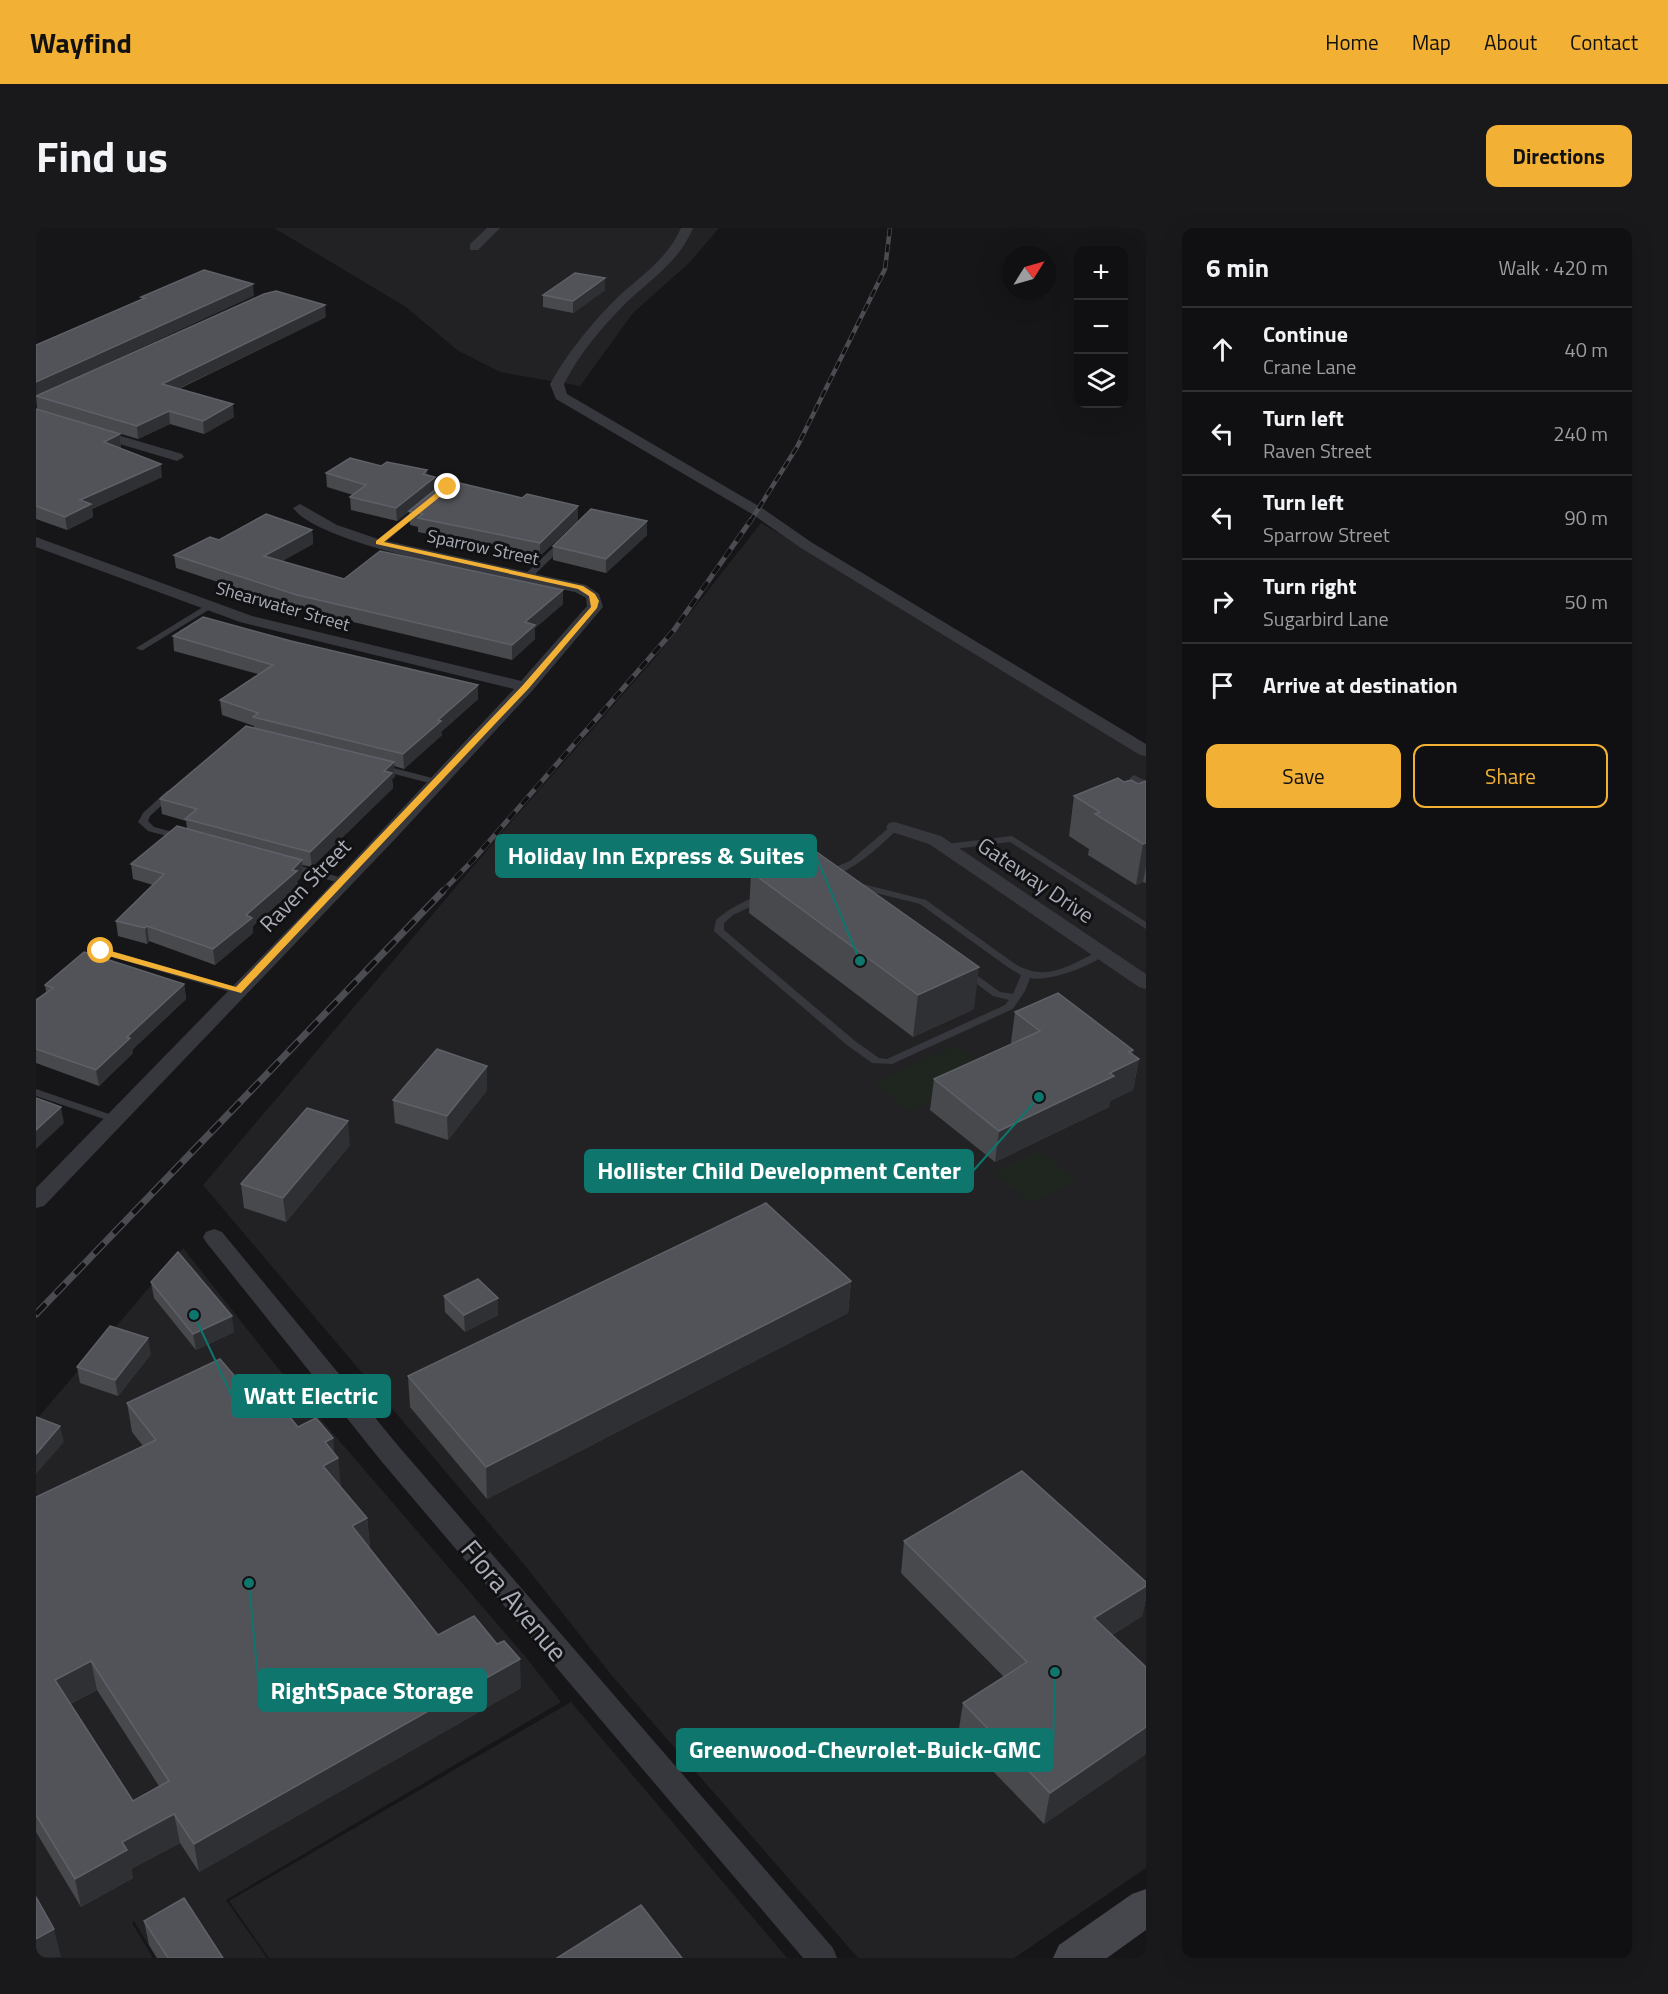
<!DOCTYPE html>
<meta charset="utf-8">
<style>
:root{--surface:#101012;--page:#19191b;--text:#f1f3f6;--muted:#9c9d9f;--line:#303032;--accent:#f2b134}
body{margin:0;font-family:"Titillium Web",sans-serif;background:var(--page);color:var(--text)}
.controls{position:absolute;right:18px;top:18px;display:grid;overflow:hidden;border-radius:12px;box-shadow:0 6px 24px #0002}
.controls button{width:54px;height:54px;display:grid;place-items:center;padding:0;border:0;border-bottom:2px solid var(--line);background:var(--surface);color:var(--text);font:30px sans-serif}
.compass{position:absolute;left:966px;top:18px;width:54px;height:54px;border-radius:50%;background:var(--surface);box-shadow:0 6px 24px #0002;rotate:53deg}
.stop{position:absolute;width:18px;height:18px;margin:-14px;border:4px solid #f2b134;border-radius:50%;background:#fff}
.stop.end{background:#f2b134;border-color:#fff;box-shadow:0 2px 6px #0008}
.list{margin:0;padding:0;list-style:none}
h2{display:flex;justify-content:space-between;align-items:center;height:78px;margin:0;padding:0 24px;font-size:26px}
h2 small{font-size:20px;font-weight:400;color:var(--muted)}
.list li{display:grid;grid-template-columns:39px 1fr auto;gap:18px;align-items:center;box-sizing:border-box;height:84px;padding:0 24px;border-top:2px solid var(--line)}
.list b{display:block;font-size:22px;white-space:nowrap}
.list p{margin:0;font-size:20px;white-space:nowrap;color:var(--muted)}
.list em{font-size:20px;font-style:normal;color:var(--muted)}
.actions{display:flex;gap:12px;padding:18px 24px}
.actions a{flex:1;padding:14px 0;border:2px solid var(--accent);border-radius:12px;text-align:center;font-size:21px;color:var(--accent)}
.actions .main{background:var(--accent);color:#111}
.icon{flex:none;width:33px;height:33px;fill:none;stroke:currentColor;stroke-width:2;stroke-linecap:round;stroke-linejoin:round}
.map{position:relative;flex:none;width:1110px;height:1730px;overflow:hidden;border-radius:12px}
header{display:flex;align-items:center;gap:36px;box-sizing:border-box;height:84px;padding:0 30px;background:var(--accent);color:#111}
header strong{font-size:28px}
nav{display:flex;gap:33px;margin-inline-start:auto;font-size:21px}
.intro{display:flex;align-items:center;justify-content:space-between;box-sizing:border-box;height:144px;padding:0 36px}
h1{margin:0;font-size:42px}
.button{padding:15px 27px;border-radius:12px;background:var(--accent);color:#111;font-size:21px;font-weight:700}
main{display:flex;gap:36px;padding:0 36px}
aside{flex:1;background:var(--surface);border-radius:12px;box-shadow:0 6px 24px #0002}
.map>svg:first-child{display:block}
.built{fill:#222225}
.green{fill:#1e261f}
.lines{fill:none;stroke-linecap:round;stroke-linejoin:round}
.service{fill:#37383d;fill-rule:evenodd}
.minor{fill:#37383d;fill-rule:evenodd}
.secondary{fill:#45474d;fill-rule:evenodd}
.rail-far2-casing{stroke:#4a4c52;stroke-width:4.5}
.rail-far1-casing{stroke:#4a4c52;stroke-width:5}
.rail-casing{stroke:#4a4c52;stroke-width:7}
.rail-far2{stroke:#111113;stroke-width:3;stroke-dasharray:8;stroke-linecap:butt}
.rail-far1{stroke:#111113;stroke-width:4;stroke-dasharray:10;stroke-linecap:butt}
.rail{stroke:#111113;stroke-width:4.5;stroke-dasharray:14;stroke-linecap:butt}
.wall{fill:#47494d;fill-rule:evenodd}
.shaded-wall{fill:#2f3033}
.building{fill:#525359;stroke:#5f6168;stroke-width:1.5;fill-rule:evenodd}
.route{fill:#f2b134}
.labels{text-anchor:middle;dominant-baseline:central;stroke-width:6;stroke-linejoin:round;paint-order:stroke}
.far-street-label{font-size:18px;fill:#a8adb8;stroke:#111113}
.street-label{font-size:22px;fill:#a8adb8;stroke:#111113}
.near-street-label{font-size:27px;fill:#a8adb8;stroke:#111113}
.leader{fill:none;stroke:#0f766e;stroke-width:2}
.callout-dot{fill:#0f766e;stroke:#111113;stroke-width:2}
.callout{fill:#0f766e;stroke:#0f766e;stroke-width:2}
.callout-label{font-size:24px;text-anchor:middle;font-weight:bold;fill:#fff}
</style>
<header>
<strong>Wayfind</strong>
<nav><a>Home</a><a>Map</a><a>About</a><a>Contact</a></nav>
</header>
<div class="intro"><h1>Find us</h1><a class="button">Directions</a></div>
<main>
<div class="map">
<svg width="1110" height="1730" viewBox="0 0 1110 1730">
<rect width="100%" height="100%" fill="#161618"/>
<g class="built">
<polygon points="238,0 683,0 653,35 597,85 544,158 464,144 421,122 370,79"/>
<polygon points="725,295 980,443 1110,523 1110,1640 978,1730 822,1730 577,1449 491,1340 167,957 469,601 618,431"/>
<polygon points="147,1020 257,1159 488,1427 525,1474 190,1672 231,1730 120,1730 98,1693 96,1695 117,1730 0,1730 0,1192"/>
<polygon points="535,1474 751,1730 233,1730 193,1673"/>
</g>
<g class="green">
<polygon points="920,818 955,845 872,883 838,855"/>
<polygon points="1003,922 1041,952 994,975 957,945"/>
</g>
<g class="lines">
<g class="service">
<polygon points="381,279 388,281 346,317 340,317 340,313"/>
<polygon points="523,314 530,316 494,351 488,351 488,347"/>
<polygon points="172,376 175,376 179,378 107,422 104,422 100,420"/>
<polygon points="346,537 404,552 405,554 401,557 343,542 343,538"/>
<polygon points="1098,547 1110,553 1110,560 1095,552 1094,550"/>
<polygon points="134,562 138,565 137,567 114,588 112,593 118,599 149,607 151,609 149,611 146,612 112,603 102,594 107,585 131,563"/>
<path d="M859 596 864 599 862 601C845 616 814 649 790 647L788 645 790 643 814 633 856 597Z"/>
<polygon points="976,608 1110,694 1110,701 974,614 910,622 905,619 910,616"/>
<polygon points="254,635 310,651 312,653 307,656 251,640 249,638"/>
<path d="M823 655 890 672 979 736C1011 755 1033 737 1063 723H1069L1071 725C1056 738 1014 754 994 750L989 763 977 781 856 836 836 835 811 817 680 705 678 703 680 692C690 683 715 667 729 668L731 670 729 672 697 687 688 695V702L819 813 843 830 851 831 969 777 973 772 957 768 933 750 931 748 933 746H939L964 764 977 766 985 747 973 740 884 676 820 660 818 658Z"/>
<polygon points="65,720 206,761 207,763 206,765 198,765 62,725 60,723"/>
<polygon points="0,861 82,889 83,891 82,893 74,893 0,868"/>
</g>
<g class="minor">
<polygon points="451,0 464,0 442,22 434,22 434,16"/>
<path d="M645 0H657C643 34 615 51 590 75 566 99 543 126 528 156L531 166 726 280 775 314 1110 516V528L1104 527 765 320 716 286 520 171 514 156C532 124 557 93 583 68 607 46 632 30 645 0Z"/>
<polygon points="58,200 146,226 148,229 141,233 53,207 51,204 53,201"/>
<path d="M264 276 301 297 342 311 550 357 563 366 567 379 496 463 360 610 8 978 0 980V960L277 676 478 461 204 394 0 319V309L216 388 485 453 551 378 550 370 539 364C482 351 288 321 257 280Z"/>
<polygon points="859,594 905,608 1110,746 1110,761 1103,759 893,616 853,603 850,599 853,595"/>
<polygon points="178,1001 186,1004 364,1220 797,1720 801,1730 767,1730 346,1234 170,1014 167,1009 170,1004"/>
</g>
<polygon class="secondary" points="1110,1661 1110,1702 1071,1730 1017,1730 1023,1717 1096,1666"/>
<g class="rail-far2-casing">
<polyline id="rail-far2" points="714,294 761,219 849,41 854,0"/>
</g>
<g class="rail-far1-casing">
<polyline id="rail-far1" points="405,665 437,632 638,402 715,292"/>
</g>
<g class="rail-casing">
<polyline id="rail" points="0,1086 407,663"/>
</g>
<use href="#rail-far2" class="rail-far2"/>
<use href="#rail-far1" class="rail-far1"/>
<use href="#rail" class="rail"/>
</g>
<g class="wall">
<polygon points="569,50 569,62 537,85 507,79 507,67"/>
<polygon points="290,89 143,161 198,189 168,206 134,196 102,211 1,181 0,168"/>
<polygon points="0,181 84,206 85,219 84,220 126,249 56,281 57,289 31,302 0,291"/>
<polygon points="345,238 399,249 399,262 542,292 504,328 382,304 382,299 374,297 373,283 399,263 361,293 315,282 314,269 317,267 291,259 290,245"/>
<polygon points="276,302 277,316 246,333 308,351 527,376 499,400 499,411 476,432 263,381 140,340 138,327 183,312"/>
<polygon points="611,307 570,345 517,332 517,318"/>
<polygon points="137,408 442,471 405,504 406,507 368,541 358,538 359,549 356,551 357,560 276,639 266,637 267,647 261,653 262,658 217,698 217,705 179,737 113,713 111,716 82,708 80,693 117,657 97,651 95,636 151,600 150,593 126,586 124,571 218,500 218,498 186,487 184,472 222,446 138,423"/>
<polygon points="1110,553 1110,655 1107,654 1100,657 1052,627 1053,621 1033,608 1038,568 1088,554 1102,556"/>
<polygon points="715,644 938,781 877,809 713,685"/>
<polygon points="148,756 150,771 96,822 97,825 63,858 0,835 0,772 10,764 9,757"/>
<polygon points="979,784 1097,822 1097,827 1103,831 1097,862 1074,873 1073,879 959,934 894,882 898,851 976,816 975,814"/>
<polygon points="451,862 412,912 359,895 357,872"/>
<polygon points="314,917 250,994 208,980 205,956"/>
<polygon points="815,1053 812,1085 451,1271 374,1179 372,1148"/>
<polygon points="115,1054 198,1104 160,1122 118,1070"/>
<polygon points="408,1068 462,1070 462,1087 429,1104 409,1084"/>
<polygon points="115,1126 82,1168 44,1155 41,1139"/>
<path d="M214 1166 262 1199 297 1210 298 1226 305 1259 331 1290 334 1319 333 1320 402 1407 485 1460 163 1644 144 1615 95 1641 97 1650 45 1679 0 1604V1269L107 1218 96 1204 91 1175ZM61 1462 123 1558 97 1573 34 1476Z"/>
<polygon points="868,1313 1110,1354 1110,1370 1106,1388 1076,1407 1110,1439 1110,1526 1008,1596 922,1507 927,1475 968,1449 865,1345"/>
<polygon points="108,1693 187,1730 121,1730 113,1717"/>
</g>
<g class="shaded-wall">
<polygon points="569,50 569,62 537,85 537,73"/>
<polygon points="217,56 218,68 0,168 0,154"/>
<polygon points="289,77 290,89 127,168 126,156"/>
<polygon points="197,176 198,189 168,206 167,193"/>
<polygon points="133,183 134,196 102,211 101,198"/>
<polygon points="84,206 85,219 70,227 68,214"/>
<polygon points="125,236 126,249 56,281 57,289 31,302 29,289 44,272"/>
<polygon points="391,242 392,254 399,249 399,262 361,293 360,280 387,246"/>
<polygon points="542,278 542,292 504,328 504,315"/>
<polygon points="611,293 611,307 570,345 570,331"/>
<polygon points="276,302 277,316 230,342 228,328"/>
<polygon points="527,362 527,376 499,400 499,411 476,432 476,417 489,394"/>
<polygon points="442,457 442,471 405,504 406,507 368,541 367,526 402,492"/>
<polygon points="358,534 359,549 356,551 357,560 276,639 274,624 348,543"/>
<polygon points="1110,615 1110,638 1107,654 1100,657 1107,616"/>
<polygon points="266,632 267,647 261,653 262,658 217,698 217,705 179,737 177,721"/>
<polygon points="111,698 113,713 111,716 109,700"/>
<polygon points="943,739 938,781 877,809 882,767"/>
<polygon points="148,756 150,771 96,822 97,825 63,858 60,842 91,809"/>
<polygon points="1097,822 1095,835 1103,831 1097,862 1074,873 1073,879 959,934 963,903 1074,845 1093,824"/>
<polygon points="451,838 451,862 412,912 411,888"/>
<polygon points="25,879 28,895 0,921 0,902"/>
<polygon points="312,893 314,917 250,994 247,970"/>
<polygon points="815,1053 812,1085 451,1271 450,1239"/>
<polygon points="462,1070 462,1087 429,1104 428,1087"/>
<polygon points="196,1088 198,1104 160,1122 157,1106"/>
<polygon points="112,1110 115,1126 82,1168 79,1152"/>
<polygon points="24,1198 28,1214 0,1246 0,1226"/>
<polygon points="297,1210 299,1232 302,1230 305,1259 287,1238 289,1214"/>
<polygon points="331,1290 334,1319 319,1327 316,1298"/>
<polygon points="1110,1358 1110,1370 1106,1388 1051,1422 1058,1390"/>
<polygon points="484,1431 485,1460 163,1644 158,1616"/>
<polygon points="55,1433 61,1462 25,1480 19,1452"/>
<polygon points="1110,1499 1110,1526 1008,1596 1014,1565"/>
<polygon points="138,1586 144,1615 95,1641 97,1650 45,1679 39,1651 86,1614"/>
<polygon points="18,1701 25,1729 0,1730 0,1711"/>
</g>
<g class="building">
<polygon points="168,42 217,56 0,154 0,117 109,70 105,69"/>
<polygon points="539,45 569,50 537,73 507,67"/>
<polygon points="240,63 289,77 126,156 197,176 167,193 133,183 101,198 0,168 228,66"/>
<polygon points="0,181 84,206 68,214 125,236 44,272 55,276 29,289 0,278"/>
<polygon points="314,230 345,238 351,234 391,242 387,246 399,249 360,280 314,269 330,257 290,245"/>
<polygon points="411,252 486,270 491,266 542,278 504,315 382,290 387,286 373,283"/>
<polygon points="555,281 611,293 570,331 517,318"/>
<polygon points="230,286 276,302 228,328 308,351 344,323 527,362 489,394 499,397 476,417 261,367 138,327 174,309 183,312"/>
<polygon points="167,389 255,413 442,457 402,492 405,493 367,526 217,489 222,485 184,472 237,437 137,408"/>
<polygon points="210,498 358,534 348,543 356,545 274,624 149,591 161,581 124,571"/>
<polygon points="1082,550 1088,554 1095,552 1102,556 1110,553 1110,615 1107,616 1059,586 1064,584 1038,568"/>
<polygon points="141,598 266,632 256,642 261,643 210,687 216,690 177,721 111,698 109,700 80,693 128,646 95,636"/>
<polygon points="775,620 943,739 882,767 715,644"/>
<polygon points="48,724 148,756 91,809 94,810 60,842 0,821 0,772 17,760 9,757"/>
<polygon points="1022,765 1097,822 1093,824 1103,831 1074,845 1078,848 963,903 898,851 1004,803 979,784"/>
<polygon points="401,821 451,838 411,888 357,872"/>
<polygon points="0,870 25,879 0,902"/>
<polygon points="271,880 312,893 247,970 205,956"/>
<polygon points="730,975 815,1053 450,1239 372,1148"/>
<polygon points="142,1024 196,1088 157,1106 115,1054"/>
<polygon points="442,1051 462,1070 428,1087 408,1068"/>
<polygon points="74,1098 112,1110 79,1152 41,1139"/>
<path d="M184 1131 214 1166 229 1159 262 1199 280 1190 297 1210 289 1214 302 1230 287 1238 331 1290 316 1298 402 1407 438 1388 461 1416 468 1413 484 1431 158 1616 138 1586 86 1614 91 1622 39 1651 0 1587V1269L120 1212 91 1175ZM55 1433 133 1553 97 1573 19 1452Z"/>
<polygon points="0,1189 24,1198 0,1226"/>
<polygon points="986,1243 1110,1354 1110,1358 1058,1390 1110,1439 1110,1499 1014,1565 927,1475 991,1434 868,1313"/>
<polygon points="0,1669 18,1701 0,1711"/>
<polygon points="148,1670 187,1730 132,1730 108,1693"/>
<polygon points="605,1677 646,1730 521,1730"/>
</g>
<polygon class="route" points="410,257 416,259 348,314 547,358 559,366 563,373 561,380 493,460 205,765 62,725 62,721 68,721 200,759 487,457 555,379 553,368 542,361 340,316 340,313"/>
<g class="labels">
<g class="far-street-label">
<text transform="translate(447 319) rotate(12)">Sparrow Street</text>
<text transform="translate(247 378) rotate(16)">Shearwater Street</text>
</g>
<g class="street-label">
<text transform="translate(1000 652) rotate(34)">Gateway Drive</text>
<text transform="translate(269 657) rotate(-46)">Raven Street</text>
</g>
<g class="near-street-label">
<text transform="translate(479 1372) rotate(50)">Flora Avenue</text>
</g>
</g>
<path class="leader" d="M824 733L780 628M1003 869L937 943M158 1087L196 1168M213 1355L223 1462M1019 1444L1017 1522"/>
<g class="callout-dot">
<circle cx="824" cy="733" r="6"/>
<circle cx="1003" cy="869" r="6"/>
<circle cx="158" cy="1087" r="6"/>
<circle cx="213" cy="1355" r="6"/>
<circle cx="1019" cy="1444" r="6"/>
</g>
<g class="callout">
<rect x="460" y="607" width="320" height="42" rx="6"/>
<rect x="549" y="922" width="388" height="42" rx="6"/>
<rect x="196" y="1147" width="158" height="42" rx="6"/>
<rect x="223" y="1441" width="227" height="42" rx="6"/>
<rect x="641" y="1501" width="376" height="42" rx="6"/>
</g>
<g class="callout-label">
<text x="620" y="636">Holiday Inn Express &amp; Suites</text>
<text x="743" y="951">Hollister Child Development Center</text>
<text x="275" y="1176">Watt Electric</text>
<text x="336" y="1471">RightSpace Storage</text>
<text x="829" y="1530">Greenwood-Chevrolet-Buick-GMC</text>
</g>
</svg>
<div class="controls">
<button>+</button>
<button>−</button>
<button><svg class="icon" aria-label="layers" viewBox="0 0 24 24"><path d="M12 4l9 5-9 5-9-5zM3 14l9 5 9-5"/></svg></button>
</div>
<svg class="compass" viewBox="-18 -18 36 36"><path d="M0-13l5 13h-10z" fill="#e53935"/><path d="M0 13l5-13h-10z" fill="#9c9d9f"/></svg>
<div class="stop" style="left:65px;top:723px"></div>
<div class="stop end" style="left:412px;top:259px"></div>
</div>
<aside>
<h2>6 min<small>Walk · 420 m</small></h2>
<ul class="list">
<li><svg class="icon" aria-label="ahead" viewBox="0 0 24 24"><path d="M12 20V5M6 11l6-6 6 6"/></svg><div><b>Continue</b><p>Crane Lane</p></div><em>40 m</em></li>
<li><svg class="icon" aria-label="left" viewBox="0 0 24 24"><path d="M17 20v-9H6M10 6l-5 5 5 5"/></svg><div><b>Turn left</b><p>Raven Street</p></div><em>240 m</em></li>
<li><svg class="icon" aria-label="left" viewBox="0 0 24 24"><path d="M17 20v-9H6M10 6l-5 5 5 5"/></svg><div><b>Turn left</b><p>Sparrow Street</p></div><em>90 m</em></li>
<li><svg class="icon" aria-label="right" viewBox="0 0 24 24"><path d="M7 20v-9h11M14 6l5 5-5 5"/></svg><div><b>Turn right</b><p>Sugarbird Lane</p></div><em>50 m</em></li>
<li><svg class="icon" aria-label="arrive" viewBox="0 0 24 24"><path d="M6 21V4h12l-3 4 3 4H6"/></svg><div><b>Arrive at destination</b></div></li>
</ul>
<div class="actions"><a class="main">Save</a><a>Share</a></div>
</aside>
</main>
